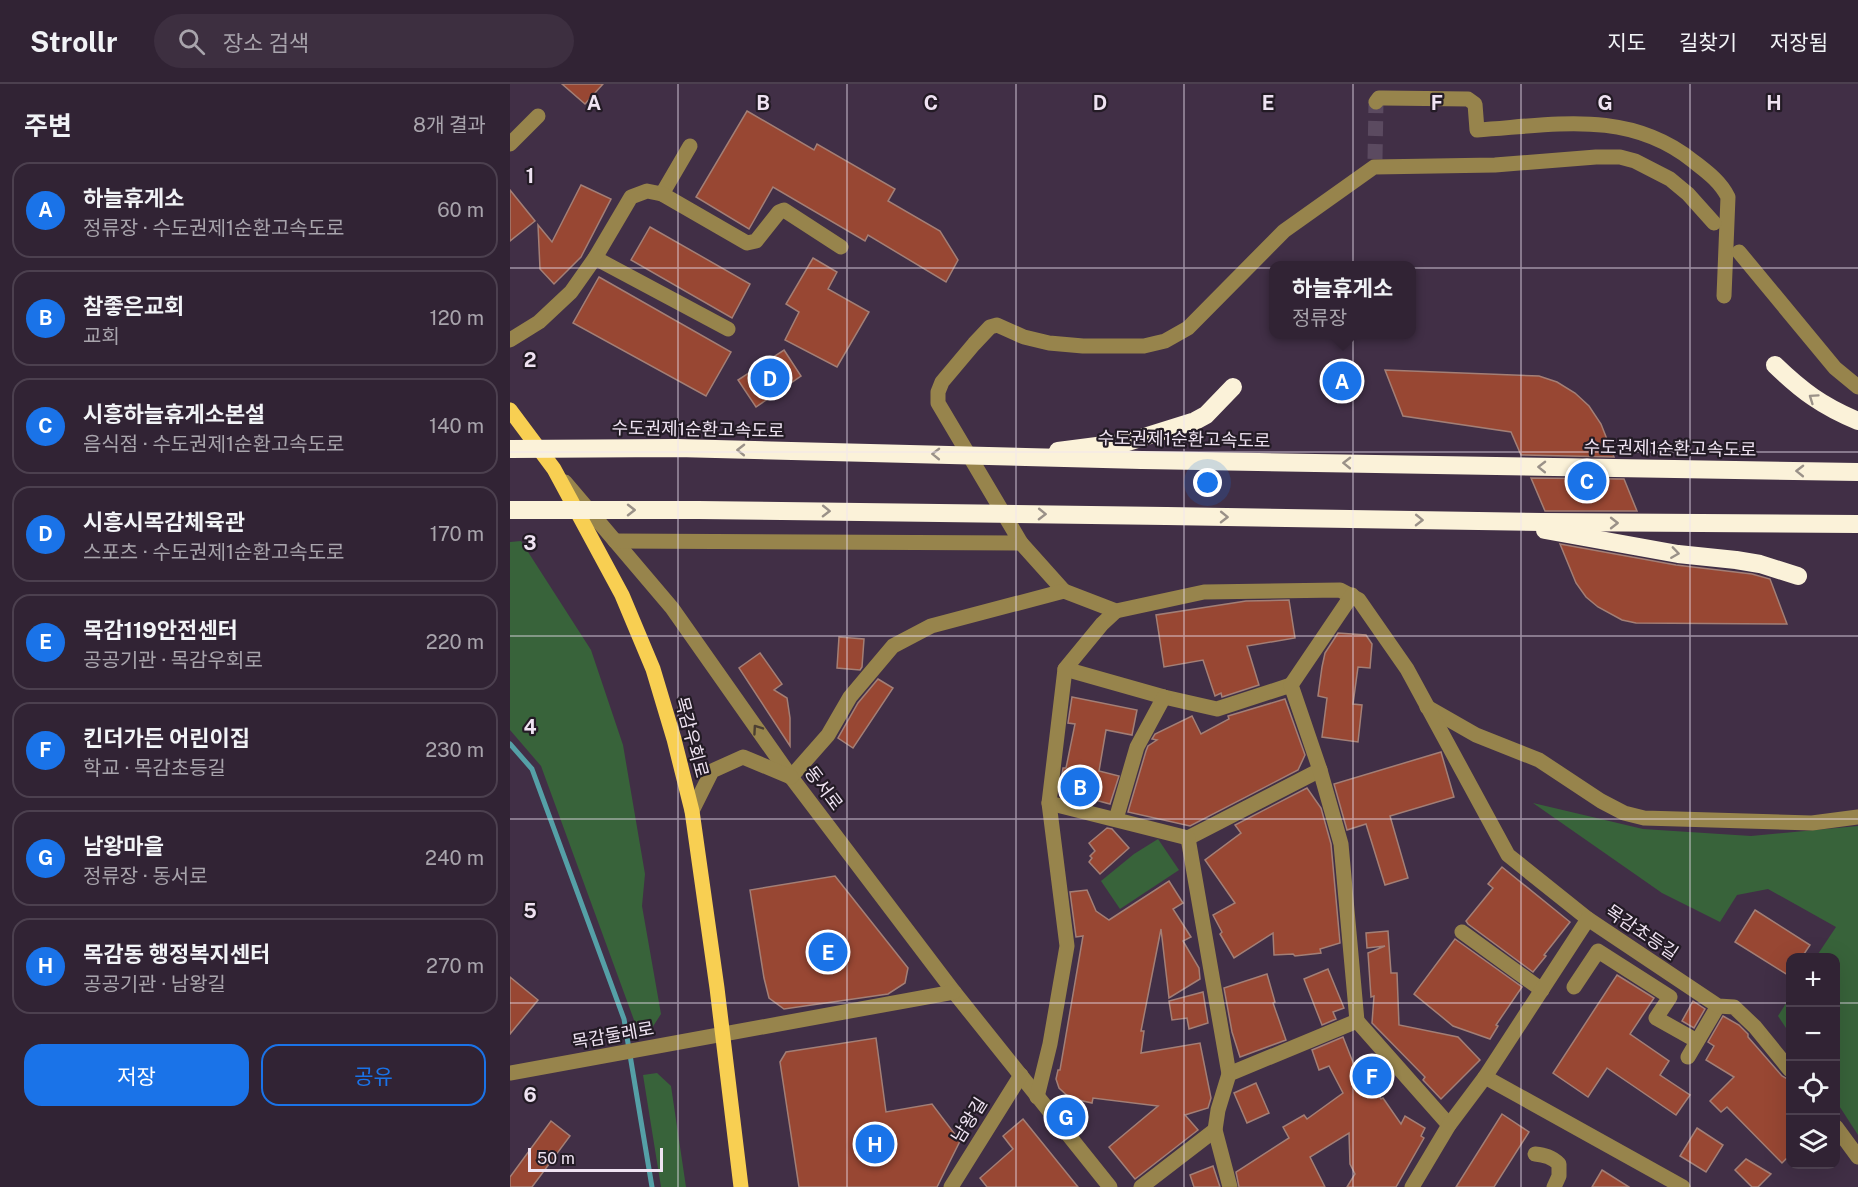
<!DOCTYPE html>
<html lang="ko">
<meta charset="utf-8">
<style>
:root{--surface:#312334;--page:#3d2f40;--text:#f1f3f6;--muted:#a8a4ac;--line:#4c404f;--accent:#1a73e8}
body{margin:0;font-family:"Public Sans","Noto Sans KR",sans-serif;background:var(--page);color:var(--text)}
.controls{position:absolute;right:18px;bottom:18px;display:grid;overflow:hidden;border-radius:12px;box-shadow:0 6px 24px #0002}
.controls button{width:54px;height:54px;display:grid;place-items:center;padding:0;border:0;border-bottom:2px solid var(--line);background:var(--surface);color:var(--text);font:30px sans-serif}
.scale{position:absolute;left:18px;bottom:15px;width:135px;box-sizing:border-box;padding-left:6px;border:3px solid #efe3f2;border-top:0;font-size:16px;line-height:21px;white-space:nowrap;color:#efe3f2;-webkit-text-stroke:4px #231b25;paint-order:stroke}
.you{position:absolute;left:698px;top:399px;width:21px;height:21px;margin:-15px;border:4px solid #fff;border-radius:50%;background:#1a73e8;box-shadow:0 0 0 9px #1a73e833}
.badge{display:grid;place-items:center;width:39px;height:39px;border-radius:50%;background:var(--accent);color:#fff;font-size:20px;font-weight:700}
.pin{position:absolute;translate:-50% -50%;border:3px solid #fff;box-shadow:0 2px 6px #0006}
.popup{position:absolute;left:759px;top:177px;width:147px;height:78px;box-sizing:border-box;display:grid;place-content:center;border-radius:12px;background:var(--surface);filter:drop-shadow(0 2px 4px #0005);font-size:20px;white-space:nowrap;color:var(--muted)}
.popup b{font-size:22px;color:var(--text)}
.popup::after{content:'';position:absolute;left:50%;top:100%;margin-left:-12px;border:12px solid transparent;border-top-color:var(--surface)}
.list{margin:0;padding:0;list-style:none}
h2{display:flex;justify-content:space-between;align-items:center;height:78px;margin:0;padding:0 24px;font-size:26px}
h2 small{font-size:20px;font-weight:400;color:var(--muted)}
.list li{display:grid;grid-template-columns:39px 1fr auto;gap:18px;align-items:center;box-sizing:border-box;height:96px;margin:0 12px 12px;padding:0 12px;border:2px solid var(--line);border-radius:18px}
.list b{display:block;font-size:22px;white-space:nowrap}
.list p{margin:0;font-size:20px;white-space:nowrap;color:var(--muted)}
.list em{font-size:20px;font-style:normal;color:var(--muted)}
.actions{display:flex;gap:12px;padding:18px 24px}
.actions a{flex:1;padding:14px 0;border:2px solid var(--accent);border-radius:18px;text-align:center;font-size:21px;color:var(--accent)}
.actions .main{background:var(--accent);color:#fff}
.icon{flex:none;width:33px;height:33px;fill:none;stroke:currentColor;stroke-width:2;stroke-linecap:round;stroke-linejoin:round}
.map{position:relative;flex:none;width:1348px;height:1103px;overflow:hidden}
header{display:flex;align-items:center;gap:36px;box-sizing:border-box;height:84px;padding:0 30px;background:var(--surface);border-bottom:2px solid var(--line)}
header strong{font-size:28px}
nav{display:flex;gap:33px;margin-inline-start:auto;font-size:21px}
.search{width:420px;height:54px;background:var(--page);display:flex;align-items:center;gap:15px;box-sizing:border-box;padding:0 21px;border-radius:33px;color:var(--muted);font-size:22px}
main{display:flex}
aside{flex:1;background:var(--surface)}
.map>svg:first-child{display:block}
.green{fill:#38633a}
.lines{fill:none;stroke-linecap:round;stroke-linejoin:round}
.stream{stroke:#55a0a7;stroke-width:5}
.building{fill:#984733;stroke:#a37f76;stroke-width:1.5}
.minor-tunnel{stroke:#5b4a60;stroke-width:15;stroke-dasharray:15 8;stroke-linecap:butt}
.minor{stroke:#97844c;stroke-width:15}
.major{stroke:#f8cf52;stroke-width:15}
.highway{stroke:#fbf2d9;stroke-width:18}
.highway-bridge{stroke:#fbf2d9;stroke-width:18}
.oneway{stroke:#9a9188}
.oneway2{stroke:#4c4033}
.grid{fill:none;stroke:#efe3f2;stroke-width:1.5;stroke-opacity:0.55}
.labels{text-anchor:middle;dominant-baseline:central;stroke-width:4.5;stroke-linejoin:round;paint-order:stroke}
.street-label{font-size:18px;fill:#efe3f2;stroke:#231b25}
.grid-label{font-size:20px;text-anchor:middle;font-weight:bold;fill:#efe3f2;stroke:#231b25;stroke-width:4.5;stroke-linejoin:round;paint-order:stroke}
</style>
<header>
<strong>Strollr</strong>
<div class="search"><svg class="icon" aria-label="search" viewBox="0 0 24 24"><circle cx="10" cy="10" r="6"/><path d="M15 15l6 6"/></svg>장소 검색</div>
<nav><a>지도</a><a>길찾기</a><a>저장됨</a></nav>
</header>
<main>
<aside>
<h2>주변<small>8개 결과</small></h2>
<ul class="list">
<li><span class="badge">A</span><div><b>하늘휴게소</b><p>정류장 · 수도권제1순환고속도로</p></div><em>60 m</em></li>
<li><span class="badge">B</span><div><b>참좋은교회</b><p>교회</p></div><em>120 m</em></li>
<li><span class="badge">C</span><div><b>시흥하늘휴게소본설</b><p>음식점 · 수도권제1순환고속도로</p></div><em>140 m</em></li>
<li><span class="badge">D</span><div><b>시흥시목감체육관</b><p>스포츠 · 수도권제1순환고속도로</p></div><em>170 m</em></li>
<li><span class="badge">E</span><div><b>목감119안전센터</b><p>공공기관 · 목감우회로</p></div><em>220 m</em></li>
<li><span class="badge">F</span><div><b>킨더가든 어린이집</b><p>학교 · 목감초등길</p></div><em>230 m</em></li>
<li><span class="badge">G</span><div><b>남왕마을</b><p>정류장 · 동서로</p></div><em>240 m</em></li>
<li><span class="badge">H</span><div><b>목감동 행정복지센터</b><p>공공기관 · 남왕길</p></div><em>270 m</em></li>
</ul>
<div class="actions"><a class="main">저장</a><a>공유</a></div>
</aside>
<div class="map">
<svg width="1348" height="1103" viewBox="0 0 1348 1103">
<rect width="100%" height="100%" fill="#412f46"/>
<g class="green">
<polygon points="11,457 81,566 113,661 135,790 132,822 151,930 142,944 128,947 31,682 0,646 0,458"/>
<polygon points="1023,719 1133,745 1241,752 1348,742 1348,1051 1326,1017 1326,874 1306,873 1326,843 1258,805 1227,811 1210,838 1152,809"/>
<polygon points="648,755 669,786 610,825 591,797 624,770"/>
<polygon points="1280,913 1280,950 1268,932"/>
<polygon points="147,989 161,1002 176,1103 151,1103 133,991"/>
</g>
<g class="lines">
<polyline class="stream" points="0,660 22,685 114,935 142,1103"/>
</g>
<g class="building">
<polygon points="52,0 93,0 75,20"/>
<polygon points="237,27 304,66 307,60 385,105 378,117 430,147 448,176 436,198 358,151 355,157 263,103 239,145 186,113"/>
<polygon points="71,101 101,115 71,173 44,200 30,185 28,141 42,158"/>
<polygon points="0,106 25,137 0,157"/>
<polygon points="140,143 240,200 222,234 121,176"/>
<polygon points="303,174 327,188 318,205 359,228 327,283 275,256 289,228 276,220"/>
<polygon points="89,193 221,268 196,312 63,239"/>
<polygon points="274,266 291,292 246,323 228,296"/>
<polygon points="875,286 1029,292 1047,298 1065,309 1079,322 1091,340 1104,373 1011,371 1001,348 893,332"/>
<polygon points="1021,394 1114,395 1127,427 1035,427"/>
<polygon points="1050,460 1166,481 1242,490 1260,495 1277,540 1126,539 1112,536 1088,523 1076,513 1066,499"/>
<polygon points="779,516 785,554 737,562 749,601 712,613 711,609 705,612 693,576 654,583 646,531 736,517"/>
<polygon points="828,549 856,551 862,560 860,584 848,583 843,620 852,621 848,658 812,653 817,614 808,612 812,583 815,569"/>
<polygon points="329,553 354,555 352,583 350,586 327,584"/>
<polygon points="250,569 272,600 264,606 277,614 280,634 280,662 229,584"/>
<polygon points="368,595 383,604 343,664 328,654 348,619"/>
<polygon points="562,613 627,626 622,651 596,646 589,687 609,692 600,720 555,708 551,697 553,684 556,684 565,640 558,639"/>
<polygon points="775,615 795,671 788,686 680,742 618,728 636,667 638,662 647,656 642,655 645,650 682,632 691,650 719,635 718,632"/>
<polygon points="931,668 944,713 880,732 898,794 875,801 856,740 837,746 824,700"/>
<polygon points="797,704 811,724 821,760 830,859 810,865 811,869 785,872 783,870 764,871 763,849 724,874 710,850 712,848 703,831 725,819 695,776 731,749 725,741"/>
<polygon points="597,744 602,745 619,764 590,790 579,778 582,774 580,772 585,767 579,759"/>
<polygon points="992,783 1060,838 1034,871 1036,872 1023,888 958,840 956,837 983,804 978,800"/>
<polygon points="325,792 398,884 395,899 378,910 274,925 259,914 254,894 240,806"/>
<polygon points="659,797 673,819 663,825 681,853 673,857 689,884 690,895 659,914 651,845 631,947 634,947 631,969 690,959 701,1014 698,1024 675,1031 688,1046 625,1095 599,1063 648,1022 583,1014 582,1019 560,1014 549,1004 546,995 548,986 550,986 573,852 566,853 560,808 577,806 586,827 599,836"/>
<polygon points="1245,826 1300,861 1292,873 1281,873 1281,893 1225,858"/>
<polygon points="878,847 881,889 887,889 889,941 948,953 970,976 931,1015 913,996 915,993 862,939 864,912 861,913 858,869 875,862 857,864 856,849"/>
<polygon points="945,855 1012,903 986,941 988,942 980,955 943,942 904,910"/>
<polygon points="818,885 834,924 823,928 826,935 812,941 794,895"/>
<polygon points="757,890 765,918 763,919 776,956 730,973 722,948 714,904"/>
<polygon points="1107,891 1144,914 1120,950 1159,977 1150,991 1180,1011 1166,1031 1097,984 1078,1013 1043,989"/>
<polygon points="0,893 28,916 0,950"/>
<polygon points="693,908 698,939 679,945 677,934 662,936 659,917"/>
<polygon points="1183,917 1195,925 1184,944 1172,937"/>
<polygon points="1213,932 1229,941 1238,950 1238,953 1272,992 1281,997 1281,1070 1272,1079 1217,1023 1211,1028 1200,1017 1224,993 1196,976 1204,962 1198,958"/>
<polygon points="833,953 844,981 855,975 864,997 862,998 871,1015 873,1014 891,1040 895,1032 915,1044 911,1052 914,1054 886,1103 837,1103 845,1090 840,1080 839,1049 800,1073 815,1103 729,1103 726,1088 779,1054 773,1043 794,1031 797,1035 833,1009 819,982 809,986 802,966"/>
<polygon points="366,954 376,1028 422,1020 450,1057 427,1103 289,1103 270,978 276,968"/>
<polygon points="746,999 759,1029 737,1039 724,1009"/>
<polygon points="992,1030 1019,1048 984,1103 946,1103"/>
<polygon points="513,1035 568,1103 477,1103 470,1094 503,1065 493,1052"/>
<polygon points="41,1037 60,1052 22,1103 0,1103 0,1093"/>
<polygon points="1187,1044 1213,1061 1196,1088 1170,1072"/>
<polygon points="1236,1075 1261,1090 1248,1103 1242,1103 1225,1086"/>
<polygon points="703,1082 710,1103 684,1103 680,1091"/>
<polygon points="1092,1086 1119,1103 1082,1103"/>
</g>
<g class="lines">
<polyline class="minor-tunnel" points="865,75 866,18"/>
<g class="minor">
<path d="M866 18 869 14H873L958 15 965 20 967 46C1045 41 1118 25 1183 77 1197 88 1210 97 1218 113L1214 212"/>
<polyline points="0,60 28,32"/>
<polyline points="152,110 180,62"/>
<polyline points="1229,168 1325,284 1348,303"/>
<polyline points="85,174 218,245"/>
<polyline points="0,256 29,238 61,208 85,174 121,113 137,107 152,110 237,159 246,157 269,128 274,126 331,163"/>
<polyline points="55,398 162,524 281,693 444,908 600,1103"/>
<polyline points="105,457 511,459 428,319 428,308 432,298 464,260 480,243 487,241 514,253 539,259 573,262 634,262 655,257 678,244 774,147 864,83 985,81 1086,73 1110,73 1125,77 1160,95 1178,110 1204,139"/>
<polyline points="511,459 554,507"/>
<polyline points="555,585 654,613 707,625 781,601"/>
<polyline points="917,623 966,651 1029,676 1091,717 1114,729 1134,734 1302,739 1348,733"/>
<polyline points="281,693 318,651 340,613 383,562 421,542 554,507 606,527 694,508 830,506 849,516 897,585 998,771 1078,835"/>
<polyline points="539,719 678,754 810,686"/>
<polyline points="182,727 202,687 233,673 281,693"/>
<polyline points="606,735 627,663 654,613"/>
<polyline points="678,754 719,990"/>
<polyline points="952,848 1032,906"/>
<polyline points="1064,903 1088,867 1160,913 1146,934 1187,957"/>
<polyline points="847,937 939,1041"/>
<polyline points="1178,973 1208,922"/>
<polyline points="0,989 444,908"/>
<polyline points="975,993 1173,1103"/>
<polyline points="527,1013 540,960 557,862 539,719 555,585 592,540 606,527"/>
<polyline points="1326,1043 1348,1073"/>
<path d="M1025 1070C1035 1071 1042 1073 1049 1080V1092L1044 1103"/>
<polyline points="441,1103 511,991"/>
<polyline points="631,1103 705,1046"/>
<polyline points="720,1103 705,1046 708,1026 719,990 847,937 831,760 810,686 781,601 842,511"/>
<polyline points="902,1103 939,1041 975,993 1078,835 1208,922 1224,923 1245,943 1280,986"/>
</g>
<polyline class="major" points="0,326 44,385 112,511 143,585 164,655 182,727 207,904 231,1103"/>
<g class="highway">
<path d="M1265 281C1292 307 1312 322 1348 337"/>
<polyline points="548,367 618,358 685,337 696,331 723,303"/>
<polyline points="632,376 1348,388"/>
<polyline points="656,432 1032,438 1348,440"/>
<polyline points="1035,446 1168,470 1226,476 1250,480 1288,492"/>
</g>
<g class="highway-bridge">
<polyline points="0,365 167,364 632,376"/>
<polyline points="0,426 188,426 656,432"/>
</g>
</g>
<defs><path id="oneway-chevron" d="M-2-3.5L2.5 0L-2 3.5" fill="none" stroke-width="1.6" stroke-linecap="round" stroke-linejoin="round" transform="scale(1.5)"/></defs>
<g class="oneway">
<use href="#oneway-chevron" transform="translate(1303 314) rotate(-145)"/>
<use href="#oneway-chevron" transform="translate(231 366) rotate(-179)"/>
<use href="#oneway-chevron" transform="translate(426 370) rotate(-179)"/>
<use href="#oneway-chevron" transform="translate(837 379) rotate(-179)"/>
<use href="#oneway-chevron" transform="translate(1032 383) rotate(-179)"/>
<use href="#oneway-chevron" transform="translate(1290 387) rotate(-179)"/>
<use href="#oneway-chevron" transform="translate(121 426)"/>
<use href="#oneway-chevron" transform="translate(316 427) rotate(1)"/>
<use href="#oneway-chevron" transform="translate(532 430) rotate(1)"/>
<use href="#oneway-chevron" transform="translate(714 433) rotate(1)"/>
<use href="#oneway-chevron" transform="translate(909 436) rotate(1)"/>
<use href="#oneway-chevron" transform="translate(1104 439)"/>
<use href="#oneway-chevron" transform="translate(1165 469) rotate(8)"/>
</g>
<use class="oneway2" href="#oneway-chevron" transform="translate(247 645) rotate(-125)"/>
<path class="grid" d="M168 0V1103M337 0V1103M506 0V1103M674 0V1103M843 0V1103M1011 0V1103M1180 0V1103M0 184H1348M0 368H1348M0 552H1348M0 735H1348M0 919H1280M1326 919H1348"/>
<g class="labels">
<g class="street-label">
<text transform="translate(188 345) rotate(1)">수도권제1순환고속도로</text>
<text transform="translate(674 355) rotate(1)">수도권제1순환고속도로</text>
<text transform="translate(1160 364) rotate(1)">수도권제1순환고속도로</text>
<text transform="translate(182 653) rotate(75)">목감우회로</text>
<text transform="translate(314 704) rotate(53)">동서로</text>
<text transform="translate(1132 848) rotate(34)">목감초등길</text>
<text transform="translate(103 951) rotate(-10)">목감둘레로</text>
<text transform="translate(459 1036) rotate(-58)">남왕길</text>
</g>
</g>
<g class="grid-label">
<text x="84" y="26">A</text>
<text x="253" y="26">B</text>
<text x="421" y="26">C</text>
<text x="590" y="26">D</text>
<text x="758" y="26">E</text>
<text x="927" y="26">F</text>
<text x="1095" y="26">G</text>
<text x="1264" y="26">H</text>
<text x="20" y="99">1</text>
<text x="20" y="283">2</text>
<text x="20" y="466">3</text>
<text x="20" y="650">4</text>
<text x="20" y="834">5</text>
<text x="20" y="1018">6</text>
</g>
</svg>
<div class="controls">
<button>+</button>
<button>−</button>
<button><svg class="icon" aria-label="locate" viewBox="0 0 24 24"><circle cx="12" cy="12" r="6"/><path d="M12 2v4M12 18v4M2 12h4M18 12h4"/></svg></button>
<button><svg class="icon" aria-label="layers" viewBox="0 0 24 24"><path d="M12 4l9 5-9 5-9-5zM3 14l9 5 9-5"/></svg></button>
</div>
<div class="scale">50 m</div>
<div class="you"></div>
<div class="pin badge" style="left:832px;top:297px">A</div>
<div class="popup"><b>하늘휴게소</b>정류장</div>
<div class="pin badge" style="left:570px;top:703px">B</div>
<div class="pin badge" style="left:1077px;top:397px">C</div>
<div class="pin badge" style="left:260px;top:294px">D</div>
<div class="pin badge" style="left:318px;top:868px">E</div>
<div class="pin badge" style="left:862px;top:992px">F</div>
<div class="pin badge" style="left:556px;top:1033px">G</div>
<div class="pin badge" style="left:365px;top:1060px">H</div>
</div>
</main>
